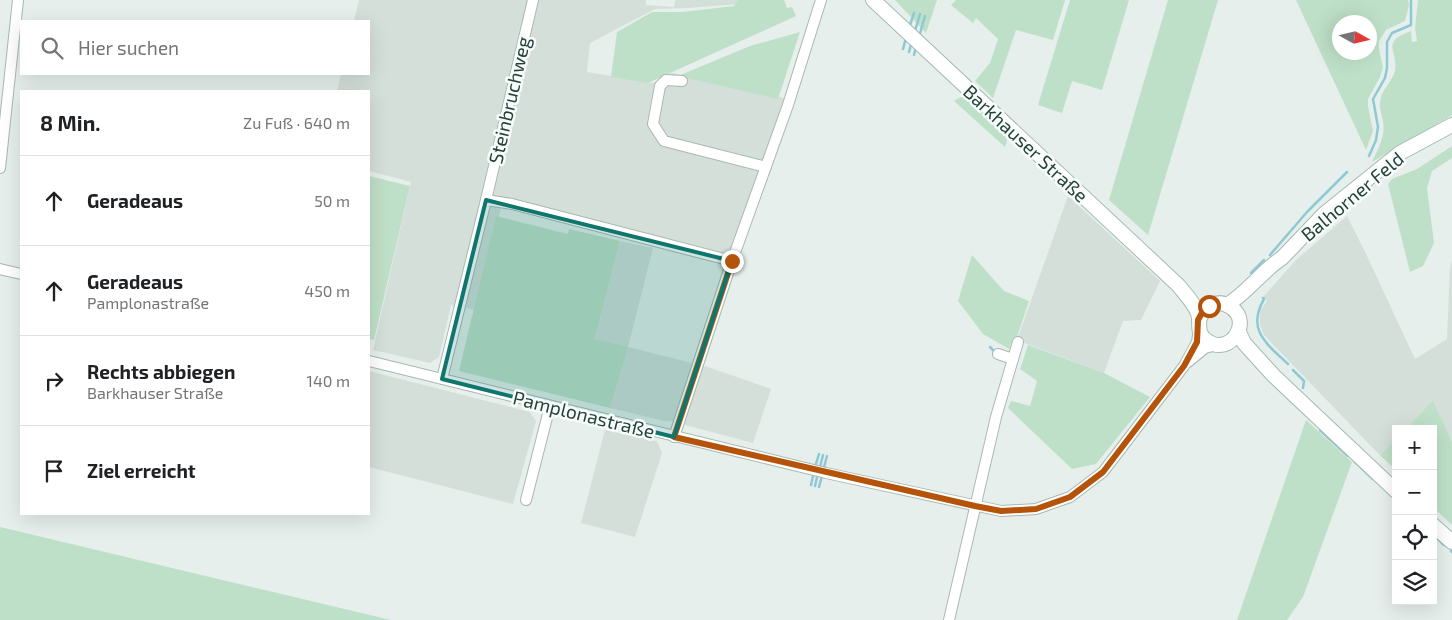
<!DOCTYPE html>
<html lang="de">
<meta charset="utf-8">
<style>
:root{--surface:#fff;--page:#f2f2f2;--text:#202124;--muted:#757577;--line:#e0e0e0}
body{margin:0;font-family:"Exo 2",sans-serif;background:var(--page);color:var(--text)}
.controls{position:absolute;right:15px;bottom:15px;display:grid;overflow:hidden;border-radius:0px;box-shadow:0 5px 20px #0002}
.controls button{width:45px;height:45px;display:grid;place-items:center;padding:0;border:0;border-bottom:1px solid var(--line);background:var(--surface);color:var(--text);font:25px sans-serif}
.compass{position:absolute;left:1332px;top:15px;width:45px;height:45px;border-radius:50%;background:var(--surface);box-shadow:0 5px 20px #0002;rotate:98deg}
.stop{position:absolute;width:15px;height:15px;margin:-11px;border:4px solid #b45309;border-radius:50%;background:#fff}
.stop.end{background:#b45309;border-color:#fff;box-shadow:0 1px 5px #0008}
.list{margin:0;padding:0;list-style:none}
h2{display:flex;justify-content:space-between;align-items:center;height:65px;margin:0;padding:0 20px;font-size:21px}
h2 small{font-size:16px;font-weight:400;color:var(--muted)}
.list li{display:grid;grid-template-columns:32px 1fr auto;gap:15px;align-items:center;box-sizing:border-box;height:90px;padding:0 20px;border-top:1px solid var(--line)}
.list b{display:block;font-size:19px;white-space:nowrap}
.list p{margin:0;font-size:16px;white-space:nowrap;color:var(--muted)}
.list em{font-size:16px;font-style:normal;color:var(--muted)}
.icon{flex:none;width:28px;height:28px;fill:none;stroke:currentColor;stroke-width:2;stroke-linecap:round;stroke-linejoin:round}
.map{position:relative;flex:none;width:1452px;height:620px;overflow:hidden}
.search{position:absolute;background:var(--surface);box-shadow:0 5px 20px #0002;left:20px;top:20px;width:350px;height:55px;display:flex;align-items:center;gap:12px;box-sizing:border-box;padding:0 18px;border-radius:0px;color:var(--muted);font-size:19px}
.panel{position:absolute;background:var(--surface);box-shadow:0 5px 20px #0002;left:20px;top:90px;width:350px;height:425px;border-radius:0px}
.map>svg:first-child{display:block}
.built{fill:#d4dfda}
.green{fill:#bfe0c8;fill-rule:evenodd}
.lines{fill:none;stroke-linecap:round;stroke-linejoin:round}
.stream{stroke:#8ec9d4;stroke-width:2.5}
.street-casing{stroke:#a8b8b2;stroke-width:12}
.secondary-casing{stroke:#a4bbb3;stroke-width:16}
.street{stroke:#fff;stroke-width:10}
.secondary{stroke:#fff;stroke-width:14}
.route{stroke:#b45309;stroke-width:6}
.marked{fill:#0f766e;fill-opacity:0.2;stroke:#0f766e;stroke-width:4;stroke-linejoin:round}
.labels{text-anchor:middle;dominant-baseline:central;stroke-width:5;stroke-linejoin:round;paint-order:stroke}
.street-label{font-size:19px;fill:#24423a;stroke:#f7fbf9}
</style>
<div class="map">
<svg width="1452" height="620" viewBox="0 0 1452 620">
<rect width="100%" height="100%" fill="#e6efeb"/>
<g class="built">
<polygon points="359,0 646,0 646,5 674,7 675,0 741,0 739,4 688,8 655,9 590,43 587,72 653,83 672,73 789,99 735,258 502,203 476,310 451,305 439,357 430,363 373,350 411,182 369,171 369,91 337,91 341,74 369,74 369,21 354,21"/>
<polygon points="1068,196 1160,281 1141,320 1123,321 1104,373 1017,340"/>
<polygon points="1347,216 1367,256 1415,359 1447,339 1450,267 1452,261 1452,442 1433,400 1406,429 1396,429 1396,439 1380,455 1396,472 1264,335 1260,325 1260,311 1267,301 1263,297 1296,260"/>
<polygon points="620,241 653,248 628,347 708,367 771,389 753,443 670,421 664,421 610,408 627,348 595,340"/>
<polygon points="369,371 530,412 536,421 513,504 369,467"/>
<polygon points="605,430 657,441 662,453 635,537 581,523"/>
</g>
<g class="green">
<polygon points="738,0 784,0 787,8 792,7 796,16 648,83 611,77 617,32 652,12 683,12 734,6"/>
<polygon points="895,0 937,0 926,33"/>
<polygon points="956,0 1065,0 1053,40 1016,30 993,98 975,81 990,63 998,39 976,18 973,23 951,5"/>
<polygon points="1070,0 1129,0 1102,90 1072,81 1062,113 1038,105"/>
<polygon points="1168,0 1218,0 1148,235 1109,200"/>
<path d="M1296 0H1408L1409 5 1405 21 1386 30 1379 41V49L1383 67 1380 77 1368 99V106L1373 131 1366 150ZM1340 22H1370V52H1340Z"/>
<path d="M1418 0H1452V115L1372 162C1378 149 1386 136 1383 121 1382 115 1379 108 1380 102 1381 90 1392 82 1395 71 1399 50 1379 43 1411 31L1412 42 1417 41 1415 28Z"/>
<polygon points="800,32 778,99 678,76 750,46"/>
<polygon points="963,96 1008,137 1005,147 954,101"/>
<polygon points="1452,146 1452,158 1432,171 1427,188 1434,243 1423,266 1410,272 1388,184 1392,179 1417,169"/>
<polygon points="369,176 410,186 374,340 369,339"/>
<polygon points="496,216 568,234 569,229 620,241 595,339 628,347 610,408 459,371"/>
<polygon points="972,255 1004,291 1029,301 1016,340 1013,339 1009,349 983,334 958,301"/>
<polygon points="1028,345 1104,373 1150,397 1096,464 1072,469 1008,408 1011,401 1030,406 1037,381 1020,369"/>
<polygon points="1433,400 1452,442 1452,525 1433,507 1433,429 1406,429"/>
<polygon points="1306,420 1352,462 1303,597 1287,620 1237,620"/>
<polygon points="1396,439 1396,470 1380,455"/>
<polygon points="0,527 391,620 0,620"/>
</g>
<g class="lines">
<g class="stream">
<polyline points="909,28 914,13"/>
<polyline points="915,31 920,14"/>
<polyline points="919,37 925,16"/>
<polyline points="903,49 906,38"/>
<polyline points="909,52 912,41"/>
<polyline points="914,55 916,47"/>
<polyline points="1369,156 1376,140 1378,127 1373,99 1385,78 1387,68 1387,42 1392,33 1411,25 1411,0"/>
<polyline points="1270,255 1307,212 1347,172"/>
<polyline points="1251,273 1264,260"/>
<path d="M1263 298 1264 299C1246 330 1267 344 1288 364"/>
<polyline points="990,347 994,351"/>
<polyline points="1293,370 1304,381 1303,388"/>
<polyline points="1320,430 1348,456"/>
<polyline points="1354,461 1373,479"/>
<polyline points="815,467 819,454"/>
<polyline points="820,467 823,455"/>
<polyline points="823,471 827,456"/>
<polyline points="811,485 814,472"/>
<polyline points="815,486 818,473"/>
<polyline points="819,487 822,476"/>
<polyline points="1433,534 1444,545"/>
<polyline points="1451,551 1452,552"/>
</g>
<g class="street-casing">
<g id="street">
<polyline points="533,0 486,200 512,204 732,261"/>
<polyline points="682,81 666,80 660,86 653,124 664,141 766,167"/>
<polyline points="0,168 18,0"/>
<polyline points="0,269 21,274"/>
<polyline points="1013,359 1018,342"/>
<polyline points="369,361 826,473 1001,511 1036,509 1070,497 1103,472 1184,366 1197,342 1199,329"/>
<polyline points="1188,362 1205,348 1217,345"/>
<polyline points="442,379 486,200"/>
<polyline points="674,437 732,261 788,105 821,0"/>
<polyline points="526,500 550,406"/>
<polyline points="949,620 996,417 1013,359 998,354"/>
</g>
</g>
<g class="secondary-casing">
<g id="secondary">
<path d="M873 0 1179 286C1185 294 1193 302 1197 311 1203 323 1193 333 1209 342 1230 355 1252 323 1232 308 1218 297 1204 307 1199 320"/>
<path d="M1227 305C1248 292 1262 271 1282 258L1324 214 1400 153 1452 125"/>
<polyline points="1239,332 1244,343 1274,376 1396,491"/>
<polyline points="1433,525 1452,542"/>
</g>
</g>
<use href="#street" class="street"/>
<use href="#secondary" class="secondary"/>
</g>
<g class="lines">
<polyline class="route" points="732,261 674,437 975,506 1001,511 1036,509 1070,497 1103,472 1184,366 1197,342 1198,320 1203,311 1209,306"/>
</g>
<path class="marked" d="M486 200 732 261 674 437 442 379Z"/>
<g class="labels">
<g class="street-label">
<text transform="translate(509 100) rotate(-77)">Steinbruchweg</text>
<text transform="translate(1026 143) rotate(43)">Barkhauser Straße</text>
<text transform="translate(1352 196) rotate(-40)">Balhorner Feld</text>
<text transform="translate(584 414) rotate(14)">Pamplonastraße</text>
</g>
</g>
</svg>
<div class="controls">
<button>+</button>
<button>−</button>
<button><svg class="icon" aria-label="locate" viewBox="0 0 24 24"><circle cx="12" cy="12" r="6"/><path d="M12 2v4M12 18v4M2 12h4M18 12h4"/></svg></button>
<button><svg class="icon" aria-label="layers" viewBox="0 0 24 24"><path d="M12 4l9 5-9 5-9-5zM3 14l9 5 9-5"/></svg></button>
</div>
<svg class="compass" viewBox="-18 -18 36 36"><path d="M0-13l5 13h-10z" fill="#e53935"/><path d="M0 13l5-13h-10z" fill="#757577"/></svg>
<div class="stop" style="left:1209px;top:306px"></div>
<div class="stop end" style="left:732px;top:261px"></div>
<div class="search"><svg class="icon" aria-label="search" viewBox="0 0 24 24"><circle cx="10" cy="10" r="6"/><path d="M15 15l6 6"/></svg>Hier suchen</div>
<section class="panel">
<h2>8 Min.<small>Zu Fuß · 640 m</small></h2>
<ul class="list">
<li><svg class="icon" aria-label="ahead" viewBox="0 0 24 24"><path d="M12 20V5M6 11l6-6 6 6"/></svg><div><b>Geradeaus</b></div><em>50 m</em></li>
<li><svg class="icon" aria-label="ahead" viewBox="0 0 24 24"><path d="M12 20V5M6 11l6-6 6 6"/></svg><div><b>Geradeaus</b><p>Pamplonastraße</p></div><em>450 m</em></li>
<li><svg class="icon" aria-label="right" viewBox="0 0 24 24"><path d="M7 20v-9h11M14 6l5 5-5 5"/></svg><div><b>Rechts abbiegen</b><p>Barkhauser Straße</p></div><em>140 m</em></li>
<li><svg class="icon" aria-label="arrive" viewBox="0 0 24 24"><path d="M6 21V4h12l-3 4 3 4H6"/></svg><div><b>Ziel erreicht</b></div></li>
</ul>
</section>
</div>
